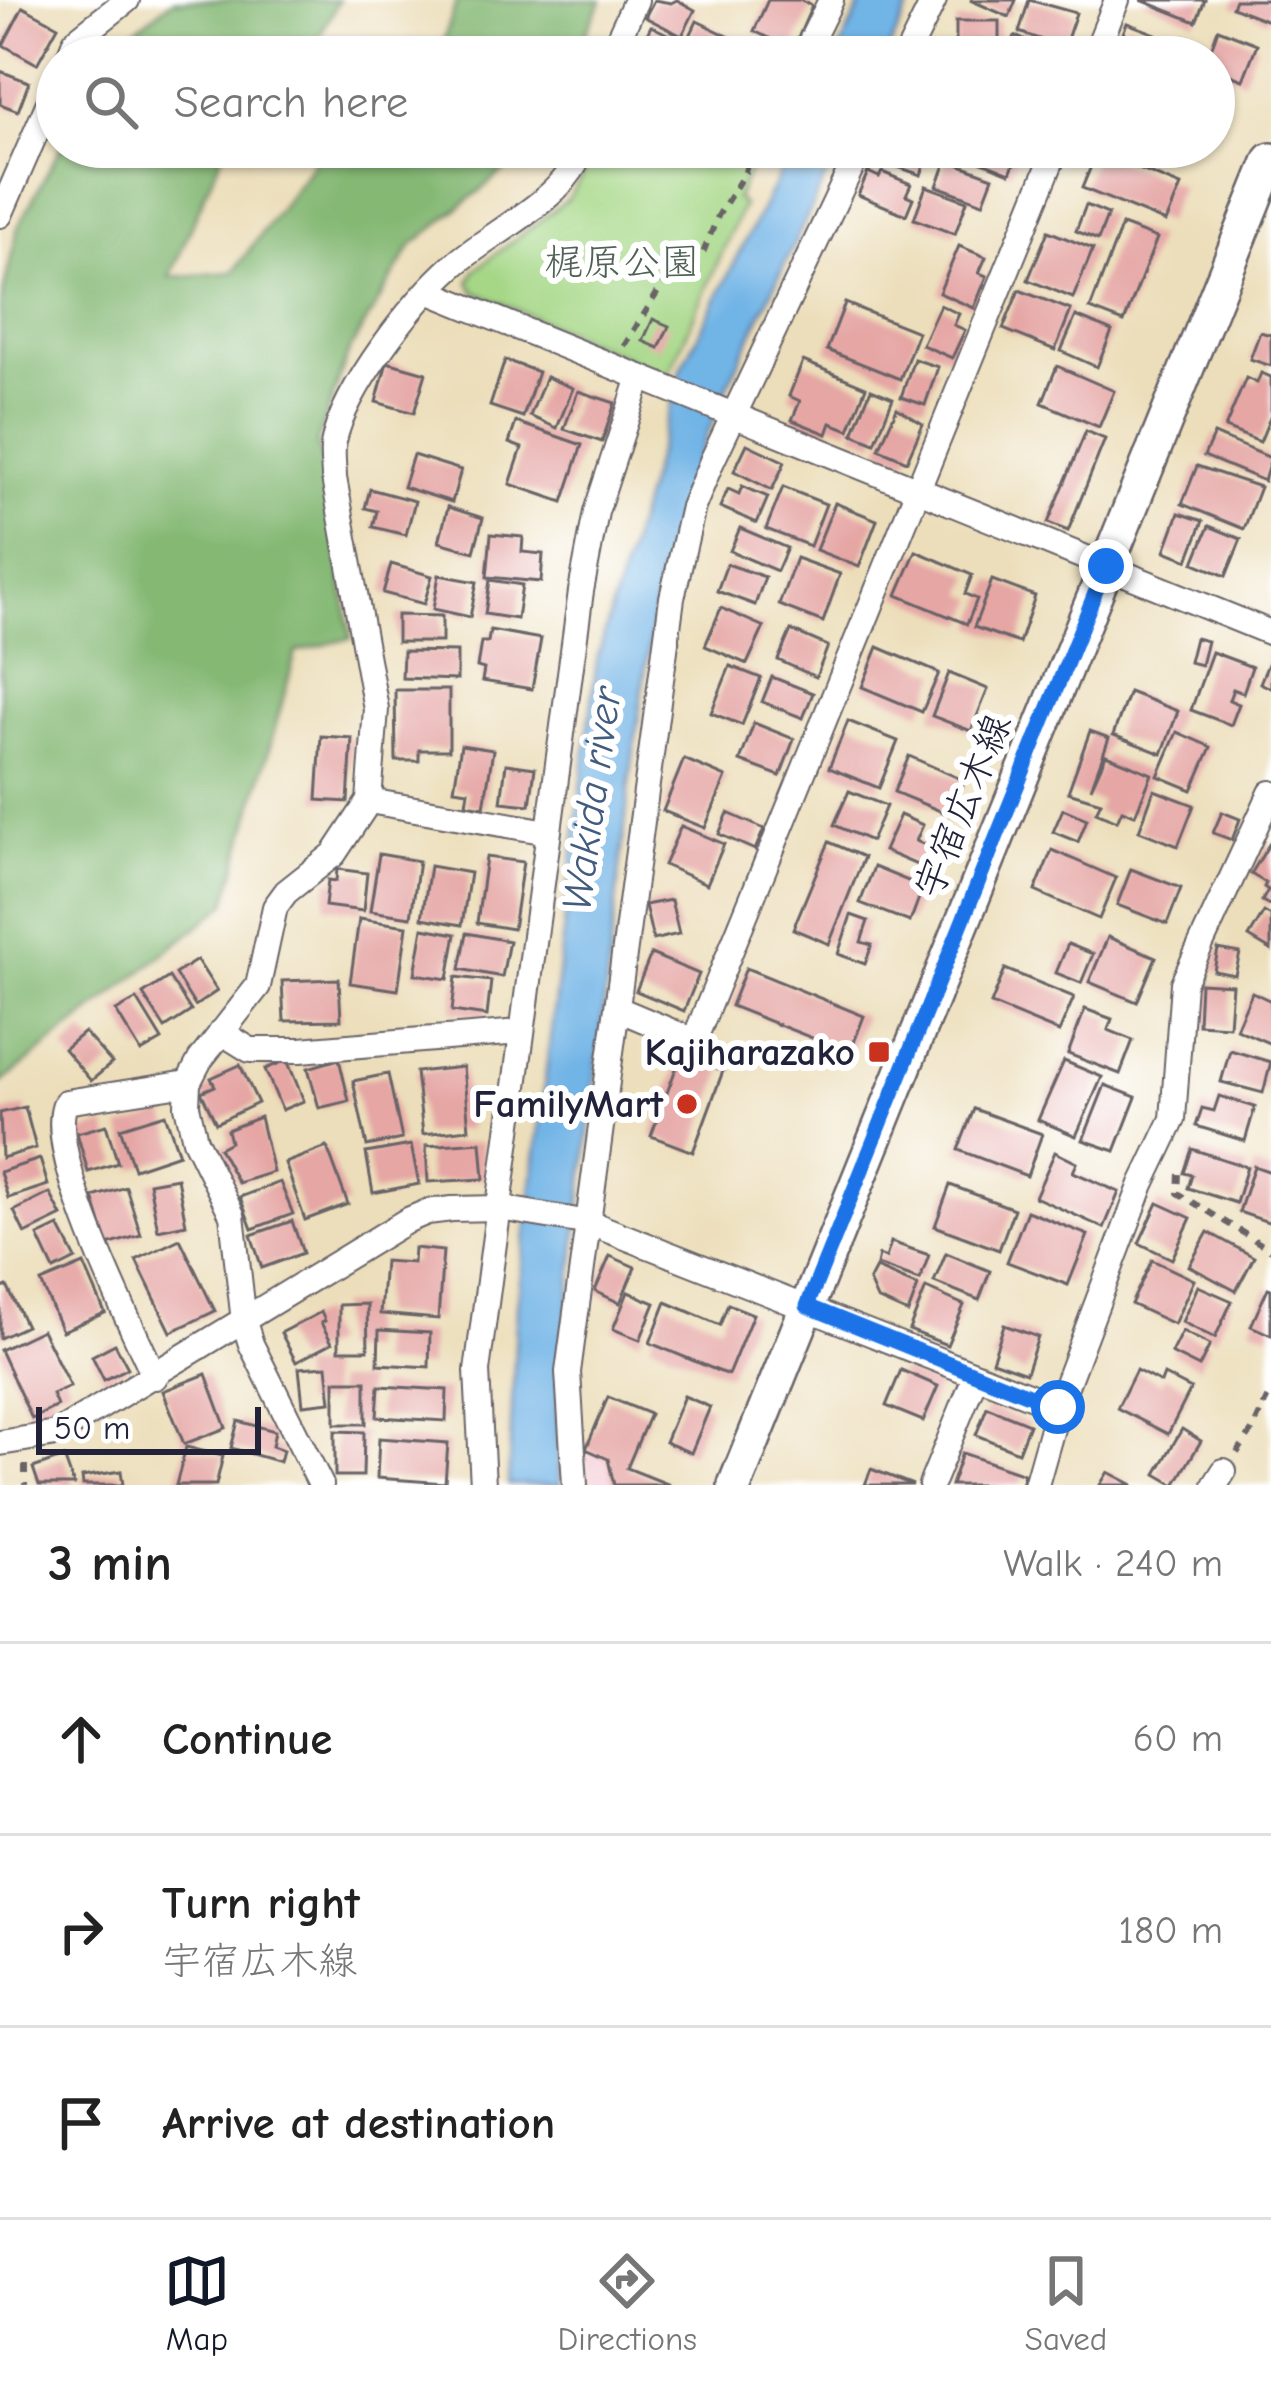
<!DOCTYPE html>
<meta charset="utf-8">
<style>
:root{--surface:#fff;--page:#f2f2f2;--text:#222;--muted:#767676;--line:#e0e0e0;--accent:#111827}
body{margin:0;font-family:"Comic Neue","Klee One",sans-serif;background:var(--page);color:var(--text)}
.scale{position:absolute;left:36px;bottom:30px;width:225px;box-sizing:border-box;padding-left:12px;border:6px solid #22223b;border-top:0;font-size:33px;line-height:42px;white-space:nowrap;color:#22223b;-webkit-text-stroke:9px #fff;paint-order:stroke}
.stop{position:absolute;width:36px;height:36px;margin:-27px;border:9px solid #1a73e8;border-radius:50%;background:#fff}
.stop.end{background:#1a73e8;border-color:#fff;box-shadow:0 3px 12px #0008}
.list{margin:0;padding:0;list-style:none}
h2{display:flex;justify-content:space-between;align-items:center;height:156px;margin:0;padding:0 48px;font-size:51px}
h2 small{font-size:39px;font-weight:400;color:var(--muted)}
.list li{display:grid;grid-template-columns:78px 1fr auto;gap:36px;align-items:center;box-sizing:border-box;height:192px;padding:0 48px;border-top:3px solid var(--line)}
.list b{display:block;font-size:45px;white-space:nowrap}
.list p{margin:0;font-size:39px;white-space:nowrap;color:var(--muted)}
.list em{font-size:39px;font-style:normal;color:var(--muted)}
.icon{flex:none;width:66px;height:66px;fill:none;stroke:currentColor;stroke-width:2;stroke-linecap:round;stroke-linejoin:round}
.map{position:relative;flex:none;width:1271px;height:1485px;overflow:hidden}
.search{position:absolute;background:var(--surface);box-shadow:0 3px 9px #0004;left:36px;right:36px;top:36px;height:132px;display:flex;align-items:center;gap:30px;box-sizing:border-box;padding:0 42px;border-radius:66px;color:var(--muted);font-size:45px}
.sheet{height:732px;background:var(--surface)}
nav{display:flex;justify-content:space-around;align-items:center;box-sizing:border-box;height:168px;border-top:3px solid var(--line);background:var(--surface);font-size:33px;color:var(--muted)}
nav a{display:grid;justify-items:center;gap:6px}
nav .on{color:var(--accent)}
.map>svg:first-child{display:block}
.built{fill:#f5cfd9}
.green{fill:#a5d786;stroke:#647c60;stroke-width:3}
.forest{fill:#84b873;stroke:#536d57;stroke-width:3}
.water{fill:#71b4e6;stroke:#4a6b90;stroke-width:3}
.building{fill:#e5a6a4}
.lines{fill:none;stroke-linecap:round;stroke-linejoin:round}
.street-casing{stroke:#696467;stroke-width:28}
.secondary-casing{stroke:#696467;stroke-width:38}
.path{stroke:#696467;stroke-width:6;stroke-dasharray:9 9;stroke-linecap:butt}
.street{stroke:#fff;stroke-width:24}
.secondary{stroke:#fff;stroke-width:33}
.route{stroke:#1a73e8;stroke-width:15}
.poi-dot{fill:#c8321e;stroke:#fff;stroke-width:4.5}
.labels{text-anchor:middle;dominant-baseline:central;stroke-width:12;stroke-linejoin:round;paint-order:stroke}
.park-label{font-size:39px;fill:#506155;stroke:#fff}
.street-label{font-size:39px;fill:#22223b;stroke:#fff}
.poi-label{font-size:39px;font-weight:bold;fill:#22223b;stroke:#fff;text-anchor:end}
.water-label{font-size:42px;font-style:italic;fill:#425c7f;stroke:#fff}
</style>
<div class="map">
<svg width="1271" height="1485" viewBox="0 0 1271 1485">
<rect width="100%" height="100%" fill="#fff"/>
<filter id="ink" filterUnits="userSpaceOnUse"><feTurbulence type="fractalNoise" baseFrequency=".00833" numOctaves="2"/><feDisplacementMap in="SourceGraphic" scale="24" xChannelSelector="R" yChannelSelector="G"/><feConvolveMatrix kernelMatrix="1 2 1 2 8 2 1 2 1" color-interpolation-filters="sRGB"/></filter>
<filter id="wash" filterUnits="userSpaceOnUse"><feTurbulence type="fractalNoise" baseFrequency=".004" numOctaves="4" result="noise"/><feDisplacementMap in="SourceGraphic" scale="48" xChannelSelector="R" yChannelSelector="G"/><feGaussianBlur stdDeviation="2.7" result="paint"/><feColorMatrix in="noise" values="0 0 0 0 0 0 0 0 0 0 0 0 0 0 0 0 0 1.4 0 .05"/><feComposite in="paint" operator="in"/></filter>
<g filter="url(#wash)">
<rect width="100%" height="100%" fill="#ecdeba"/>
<polygon class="built" points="584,1450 673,1485 589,1485"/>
<polygon class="green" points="600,147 760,147 736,199 743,205 668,375 475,292 469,282 475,270 568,199"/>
<g class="forest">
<polygon points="173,0 339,0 308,57 101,57"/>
<polygon points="457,0 602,0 574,57 438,57"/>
<polygon points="61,147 225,147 170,277 233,272 310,168 321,147 534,147 412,245 349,351 317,443 327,479 351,638 296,652 226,904 0,1084 0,307 18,227"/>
</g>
<g class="water">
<polygon points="863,0 913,0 885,57 836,57"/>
<polygon points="793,147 840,147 730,380 687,483 658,581 633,757 557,1405 560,1485 508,1485 517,1306 597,659 682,367"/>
</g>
<g id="blocks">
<g class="building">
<polygon points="654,0 671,3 677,0 695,10 682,36 645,17"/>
<polygon points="768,0 800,0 812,6 793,49 754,31"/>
<polygon points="970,0 1016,0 1009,17"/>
<polygon points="1029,0 1076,13 1064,48 1019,32"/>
<polygon points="1141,0 1205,0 1196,22"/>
<polygon points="1235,0 1271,0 1268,21 1232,7"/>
<polygon points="23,7 58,26 37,64 3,45"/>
<polygon points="697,21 734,39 726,57 680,57"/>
<rect x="956" y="21" width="43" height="26"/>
<polygon points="1127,23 1156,34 1147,57 1114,57"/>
<polygon points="651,26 681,41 673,57 662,57 641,46"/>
<polygon points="1218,29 1257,44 1243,80 1214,69 1214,57 1208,57"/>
<polygon points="1015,36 1065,57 1006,57"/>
<polygon points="1158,39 1188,50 1185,57 1152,57"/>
<polygon points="747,46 771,57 742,57"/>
<polygon points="0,71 29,82 18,111 0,104"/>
<polygon points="902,147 930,148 921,175 895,166"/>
<polygon points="971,147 1021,147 1010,173 967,156"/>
<polygon points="1097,152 1181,186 1166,222 1082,188"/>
<polygon points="947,160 993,177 983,203 937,186"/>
<polygon points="868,172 879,177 882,172 911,184 906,195 913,198 906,215 858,195"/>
<polygon points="926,186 967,201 955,234 914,219"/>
<polygon points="1086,205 1108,214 1098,240 1076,231"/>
<polygon points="1122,225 1157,238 1124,322 1090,309"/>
<polygon points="1048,231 1093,249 1073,298 1028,280"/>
<polygon points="959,246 986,257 979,273 987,276 974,308 939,293"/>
<polygon points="1019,290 1071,310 1055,350 1003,329"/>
<polygon points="845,303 918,332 900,379 827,350"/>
<polygon points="940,305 959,314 954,325 965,330 952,358 922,345"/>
<polygon points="1076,316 1112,331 1097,367 1061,351"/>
<polygon points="653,319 669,326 659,348 643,341"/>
<polygon points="1260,332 1271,335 1271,366 1250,359"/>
<polygon points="914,359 938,367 925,405 901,397"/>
<polygon points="505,360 538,372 523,417 490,406"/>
<polygon points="803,361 866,387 849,430 831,423 827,434 792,420 800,401 789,396"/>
<polygon points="387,362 426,373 414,413 376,402"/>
<polygon points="1057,366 1114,391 1099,427 1042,403"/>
<polygon points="1261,373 1271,377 1271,415 1260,442 1225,428 1246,378 1257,383"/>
<polygon points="546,377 573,388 557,428 530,416"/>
<polygon points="871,389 893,398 875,443 853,434"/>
<polygon points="578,391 615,403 602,442 564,429"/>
<polygon points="897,408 923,424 907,461 879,449"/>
<polygon points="516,422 582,445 563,502 510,484 522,448 509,443"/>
<polygon points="1086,431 1105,439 1068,531 1048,523"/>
<polygon points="1214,434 1271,458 1264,481 1204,456"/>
<polygon points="747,444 785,462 772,490 734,471"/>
<polygon points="413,455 461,470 452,502 403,487"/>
<polygon points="1197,466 1260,487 1244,529 1182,504"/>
<polygon points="742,486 768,497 757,523 720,507 728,489 739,494"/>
<polygon points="783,487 826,504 810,546 766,529"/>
<polygon points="370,489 415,501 406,535 373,527 377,511 365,508"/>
<polygon points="835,503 877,520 859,567 816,550"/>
<polygon points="448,507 483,518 474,552 439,542"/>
<polygon points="1179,513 1203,521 1188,560 1165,551"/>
<polygon points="1209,526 1241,539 1226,576 1194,563"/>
<polygon points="740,528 787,548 777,571 730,551"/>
<polygon points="491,534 523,537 522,552 543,554 541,582 487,577"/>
<polygon points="916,551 972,575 965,594 977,599 967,624 897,595"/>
<polygon points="796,558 840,574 823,622 779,605"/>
<polygon points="391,564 432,576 424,604 383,593"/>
<polygon points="727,564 765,577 755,605 717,591"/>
<polygon points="439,575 477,582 470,617 433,609"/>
<polygon points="490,580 522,585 517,619 485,614"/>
<polygon points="992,580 1035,596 1019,643 974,627"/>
<polygon points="721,608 764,627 747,664 705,646"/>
<polygon points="397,615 442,616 442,642 397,642"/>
<polygon points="490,630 541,639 532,689 482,681 484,669 477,667 481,642 488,642"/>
<polygon points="791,630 828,646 816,677 778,660"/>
<polygon points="1195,638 1207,641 1201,665 1189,662"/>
<polygon points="878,647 939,673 922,712 862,687"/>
<polygon points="403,651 457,652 457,680 402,678"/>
<polygon points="1212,652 1252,667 1243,693 1233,689 1229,700 1239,704 1231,725 1191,710"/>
<polygon points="1271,657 1271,688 1260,683"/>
<polygon points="730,666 761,678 742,725 711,713"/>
<polygon points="949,673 988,689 971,731 932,716"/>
<polygon points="772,677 813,693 803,718 762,702"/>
<polygon points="395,690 449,690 449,750 419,750 419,761 396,761"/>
<polygon points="1129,692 1178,711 1162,754 1113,735"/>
<polygon points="848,721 898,741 879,788 829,768"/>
<polygon points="754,723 794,739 780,776 740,761"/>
<polygon points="1090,731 1109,738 1091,788 1106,755 1152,774 1135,815 1122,810 1117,821 1096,812 1101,802 1068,792"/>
<polygon points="1177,732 1211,747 1192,790 1158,776"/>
<polygon points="321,736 352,738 348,802 317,800"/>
<polygon points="461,745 493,750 484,807 466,804 468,791 454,789"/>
<polygon points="909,756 965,781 950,815 894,792"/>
<polygon points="684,759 726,777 705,828 663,811"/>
<polygon points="506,764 535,768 530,805 501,802"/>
<polygon points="1154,790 1194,805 1178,846 1139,831"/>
<polygon points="849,791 886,806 871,841 834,825"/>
<polygon points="1063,809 1087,819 1078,842 1053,832"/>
<polygon points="1222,812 1240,819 1232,840 1213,833"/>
<polygon points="728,813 764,829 755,850 719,834"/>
<polygon points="900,815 923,825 916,841 939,851 931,871 884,851"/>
<polygon points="681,826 724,844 707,884 664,865"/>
<polygon points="1271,841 1271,906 1262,901 1268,890 1264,887 1266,883 1251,874"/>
<polygon points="829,842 864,857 829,944 793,929"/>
<polygon points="1052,850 1116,878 1099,919 1035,891"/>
<polygon points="379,854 419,861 411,917 370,911"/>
<polygon points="486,857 523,862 513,929 477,923"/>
<polygon points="430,866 470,873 462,925 422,918"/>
<polygon points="874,867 923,887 910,922 860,903"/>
<polygon points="337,869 367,873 363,911 325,906 328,880 336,881"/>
<polygon points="1131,869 1181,888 1167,924 1117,905"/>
<polygon points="671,900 679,934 653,940 645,905"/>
<polygon points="1264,912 1271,916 1271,950 1249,937"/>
<polygon points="851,915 868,921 861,942 872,945 865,964 838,954"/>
<polygon points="359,919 407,926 398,990 350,983"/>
<polygon points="423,928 456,934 448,979 415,974"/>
<polygon points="467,933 509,941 502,977 460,969"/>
<polygon points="1108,937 1156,957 1137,1002 1089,982"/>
<polygon points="1068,944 1093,954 1081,983 1056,973"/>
<polygon points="1218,949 1240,953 1235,975 1214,971"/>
<polygon points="651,954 699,974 684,1011 636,991"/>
<polygon points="197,960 217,991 195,1006 175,974"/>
<polygon points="746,968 864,1016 850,1053 731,1006"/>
<polygon points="1005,969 1074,997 1059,1032 991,1004"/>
<polygon points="169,977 191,1011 165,1028 143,994"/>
<polygon points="456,977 491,981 487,1016 452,1011"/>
<polygon points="339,979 341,1020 284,1021 282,981"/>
<polygon points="1200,983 1232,985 1229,1026 1198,1024"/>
<polygon points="1252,992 1271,1001 1271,1044 1236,1029"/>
<polygon points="137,999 162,1040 141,1052 116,1011"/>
<polygon points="1085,1009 1112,1019 1108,1030 1133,1040 1120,1074 1068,1054"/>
<polygon points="84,1032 112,1063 91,1081 64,1049"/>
<polygon points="1230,1050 1271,1062 1263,1093 1221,1082"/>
<polygon points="681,1055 723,1071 693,1152 651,1136"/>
<polygon points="339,1059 349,1101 319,1108 308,1068"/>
<polygon points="287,1060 304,1101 282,1110 265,1069"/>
<polygon points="1064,1061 1102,1077 1076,1136 1038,1120"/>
<polygon points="240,1065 258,1103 216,1123 201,1092 215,1086 211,1078"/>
<polygon points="463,1067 469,1129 423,1134 416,1072"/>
<polygon points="388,1074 402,1139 367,1146 353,1081"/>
<polygon points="1105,1085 1136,1097 1115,1151 1083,1140"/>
<polygon points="1219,1096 1255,1107 1245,1141 1196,1126 1202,1108 1214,1111"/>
<polygon points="25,1107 36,1148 2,1158 0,1113"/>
<polygon points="974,1109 1042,1134 1027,1176 958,1150"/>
<polygon points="165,1114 179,1154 134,1169 120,1128"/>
<polygon points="260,1117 273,1172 238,1183 219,1148 230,1142 227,1130"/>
<polygon points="106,1125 118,1163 88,1172 77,1133"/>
<polygon points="481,1142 484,1179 428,1182 426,1146"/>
<polygon points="411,1145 419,1184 373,1193 366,1153"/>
<polygon points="327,1147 348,1204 305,1220 285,1163"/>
<polygon points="1192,1149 1247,1167 1236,1203 1188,1188 1192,1175 1184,1173"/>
<polygon points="1055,1152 1077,1163 1073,1172 1119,1192 1104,1228 1035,1197"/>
<polygon points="40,1159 48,1185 8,1198 0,1172"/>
<polygon points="1254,1166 1271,1172 1271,1223 1239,1212"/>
<polygon points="177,1178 186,1224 158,1230 149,1183"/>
<polygon points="280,1182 293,1214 252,1229 240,1197"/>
<polygon points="950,1185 1014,1209 999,1250 935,1226"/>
<polygon points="126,1187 141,1235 108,1245 93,1197"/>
<polygon points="50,1193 62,1216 25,1234 14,1211"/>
<polygon points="1158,1203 1191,1218 1172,1259 1139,1243"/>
<polygon points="1027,1211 1088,1235 1068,1285 1007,1262"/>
<polygon points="292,1221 303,1253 262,1268 251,1235"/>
<polygon points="59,1226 76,1259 54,1270 38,1236"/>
<polygon points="1208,1232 1254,1257 1236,1291 1189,1266"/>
<polygon points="180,1239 215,1311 171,1332 136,1260"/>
<polygon points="891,1242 929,1255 920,1280 877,1265 879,1255 886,1258"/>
<polygon points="414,1248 443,1251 438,1319 380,1314 384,1261 413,1263"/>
<polygon points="946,1253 990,1271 979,1300 934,1282"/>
<polygon points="610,1256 635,1267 620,1303 595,1291"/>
<polygon points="1152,1260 1194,1280 1174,1324 1131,1304"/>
<polygon points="84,1264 105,1313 62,1331 41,1282"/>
<polygon points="876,1268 918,1286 908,1313 877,1299 869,1281"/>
<polygon points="7,1286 26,1326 0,1338 0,1289"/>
<polygon points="1198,1286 1232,1301 1215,1338 1182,1322"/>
<polygon points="926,1288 964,1305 947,1345 909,1330"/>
<polygon points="1268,1288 1271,1289 1271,1335 1251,1326"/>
<polygon points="628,1292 655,1303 640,1340 613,1329"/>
<polygon points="666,1302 720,1325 728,1304 753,1314 728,1375 650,1343"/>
<polygon points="367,1304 368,1350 339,1350 339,1305"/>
<polygon points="321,1312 325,1321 321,1323 332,1343 296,1362 281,1333"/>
<polygon points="1004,1325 1038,1337 1026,1373 992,1361"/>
<polygon points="42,1330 70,1386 52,1394 57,1406 32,1419 0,1350"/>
<polygon points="379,1330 430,1333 429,1367 378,1364"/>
<polygon points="1182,1331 1210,1345 1199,1367 1171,1353"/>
<polygon points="115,1344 128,1368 104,1380 92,1356"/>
<polygon points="327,1366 331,1402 303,1405 299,1368"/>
<polygon points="901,1370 938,1386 923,1421 886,1406"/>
<polygon points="1136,1370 1161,1383 1164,1375 1191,1389 1168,1434 1117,1408"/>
<polygon points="206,1374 226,1428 184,1444 163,1391"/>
<rect x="335" y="1381" width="31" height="43"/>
<polygon points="379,1386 447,1390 446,1421 377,1417"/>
<polygon points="684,1396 710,1407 691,1453 665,1442"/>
<polygon points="608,1397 650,1414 627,1468 670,1485 614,1485 608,1459 586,1449"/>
<polygon points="987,1407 1029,1424 1018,1452 976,1435"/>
<polygon points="238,1421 275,1431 272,1446 283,1450 280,1462 231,1448"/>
<polygon points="1182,1429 1201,1441 1175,1485 1156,1474"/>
<polygon points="335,1431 364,1432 363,1476 335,1476"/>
<polygon points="379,1438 448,1443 445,1483 377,1478"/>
<polygon points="186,1447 223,1456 216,1485 176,1485"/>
<polygon points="962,1453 1024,1474 1021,1485 951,1485"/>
<polygon points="64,1457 74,1485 39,1485 33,1468"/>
<polygon points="871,1469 913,1485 865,1485"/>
<polygon points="121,1471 123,1485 83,1485 82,1477"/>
<polygon points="1108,1472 1133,1485 1100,1485"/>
</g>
</g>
</g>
<g filter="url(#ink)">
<use href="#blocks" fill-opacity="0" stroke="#696467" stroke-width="3"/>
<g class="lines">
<g class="street-casing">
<g id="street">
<polyline points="69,57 75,41 127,0"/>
<polyline points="610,57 636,0"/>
<polyline points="803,57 831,0"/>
<polyline points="906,57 934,0"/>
<polyline points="1094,57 1117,0"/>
<polyline points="0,215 57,84"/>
<polyline points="430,292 1271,633"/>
<polyline points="369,801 548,832"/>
<polyline points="618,1009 694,1041 1057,147"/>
<polyline points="221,1032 250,1050 300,1050 520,1032"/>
<path d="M155 1377C132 1327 42 1149 66 1102L188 1083"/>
<polyline points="0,1443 56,1434 408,1220 427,1212 452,1209 499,1208 590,1223 1058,1407"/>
<path d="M321 1485 251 1344 244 1322 232 1215 195 1140 187 1106 188 1083 200 1060 258 986 275 907 286 892 334 854 369 801 376 709 334 478C334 467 331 452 334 441 345 388 414 300 454 265 494 230 567 199 583 147"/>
<polyline points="483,1485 477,1371 581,591 596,512 640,377"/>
<polyline points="575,1485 568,1372 672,598 693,507 712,461 861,147"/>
<polyline points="931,1485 975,1377"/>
<polyline points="1036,1485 1058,1407 1142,1184 1173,1119 1183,983 1271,793"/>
<polyline points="1215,1485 1224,1471"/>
</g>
</g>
<g class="secondary-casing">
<polyline id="secondary" points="735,1485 1271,160"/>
</g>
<g class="path">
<polyline points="624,346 666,279 689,267 703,253 718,216 745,172 751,147"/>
<polyline points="1179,1174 1178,1193 1271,1250"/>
<polyline points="1237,1453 1252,1431 1271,1390"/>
<polyline points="25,1465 25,1485"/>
</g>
<use href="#street" class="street"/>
<use href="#secondary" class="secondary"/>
</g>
</g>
<g class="lines" filter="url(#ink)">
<polyline class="route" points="1058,1407 807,1306 1106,566"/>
</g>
<g class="poi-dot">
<rect x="867" y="1040" width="24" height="24" rx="6"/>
<circle cx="687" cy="1104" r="12"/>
</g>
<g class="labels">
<g class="park-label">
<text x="622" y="262">梶原公園</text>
</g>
<g class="street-label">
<text transform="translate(963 806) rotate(-68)">宇宿広木線</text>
</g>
<g class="poi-label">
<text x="855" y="1052">Kajiharazako</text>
<text x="663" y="1104">FamilyMart</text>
</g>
<g class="water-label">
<text transform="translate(592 799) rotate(-82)">Wakida river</text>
</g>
</g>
</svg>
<div class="scale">50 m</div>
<div class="stop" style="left:1058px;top:1407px"></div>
<div class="stop end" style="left:1106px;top:566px"></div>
<div class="search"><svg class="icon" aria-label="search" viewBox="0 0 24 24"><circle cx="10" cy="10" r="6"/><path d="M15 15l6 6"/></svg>Search here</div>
</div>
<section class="sheet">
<h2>3 min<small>Walk · 240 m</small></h2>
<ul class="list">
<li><svg class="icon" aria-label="ahead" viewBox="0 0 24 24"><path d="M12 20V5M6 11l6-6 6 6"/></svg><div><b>Continue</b></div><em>60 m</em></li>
<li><svg class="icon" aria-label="right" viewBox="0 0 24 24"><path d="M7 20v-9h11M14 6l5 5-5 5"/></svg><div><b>Turn right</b><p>宇宿広木線</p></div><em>180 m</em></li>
<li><svg class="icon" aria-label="arrive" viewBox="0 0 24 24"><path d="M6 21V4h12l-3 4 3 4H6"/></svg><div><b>Arrive at destination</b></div></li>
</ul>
</section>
<nav>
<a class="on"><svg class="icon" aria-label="map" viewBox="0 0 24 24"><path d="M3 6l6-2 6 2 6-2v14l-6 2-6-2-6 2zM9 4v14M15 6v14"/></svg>Map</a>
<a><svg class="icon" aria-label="directions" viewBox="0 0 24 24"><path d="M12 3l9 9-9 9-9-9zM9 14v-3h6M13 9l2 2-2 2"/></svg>Directions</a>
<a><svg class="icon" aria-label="saved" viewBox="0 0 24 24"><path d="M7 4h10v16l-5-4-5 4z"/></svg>Saved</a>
</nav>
